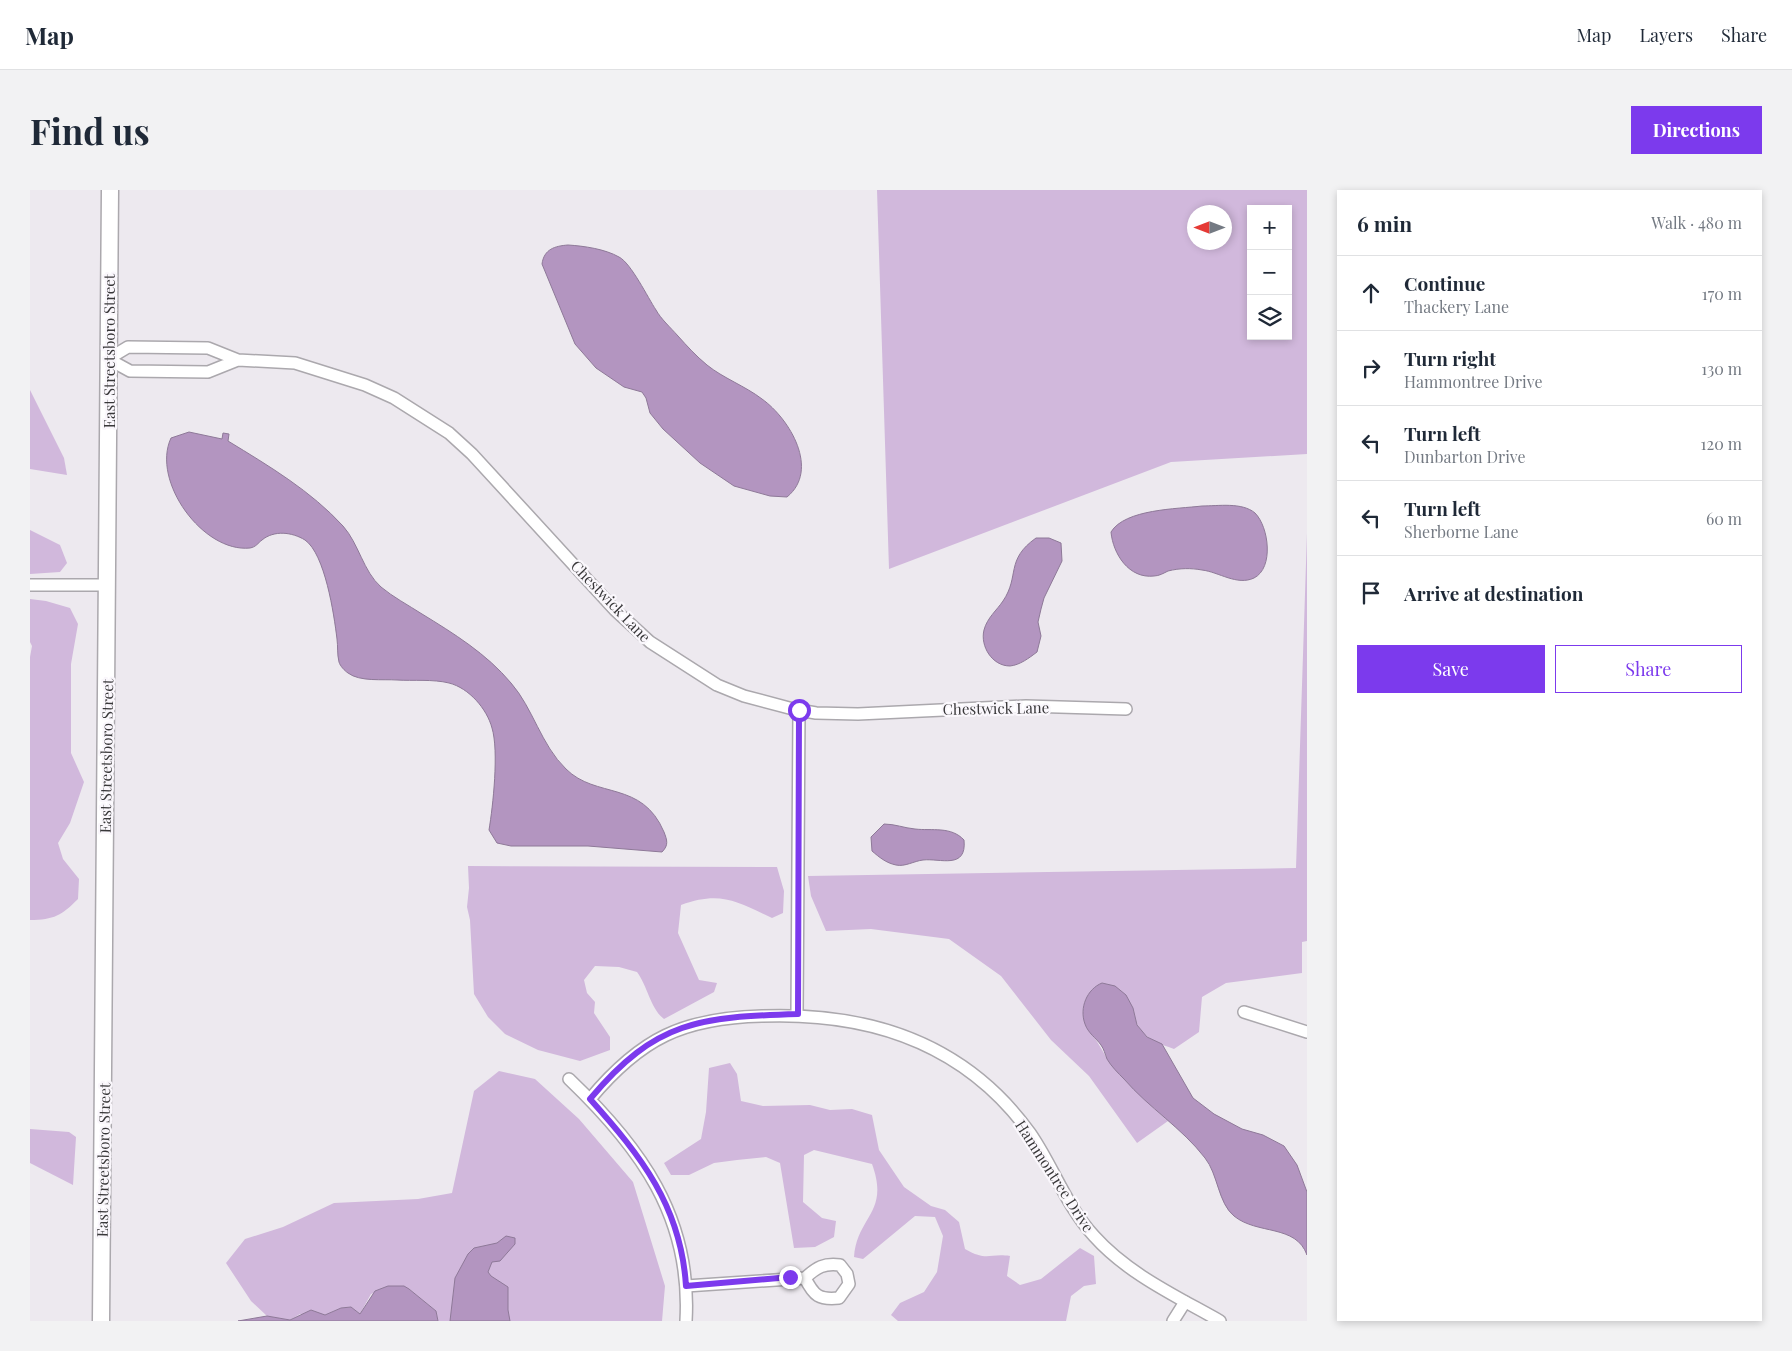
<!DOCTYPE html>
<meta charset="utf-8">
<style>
:root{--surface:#fff;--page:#f2f2f3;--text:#1f2937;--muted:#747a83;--line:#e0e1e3;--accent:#7c3aed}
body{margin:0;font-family:"Playfair Display",serif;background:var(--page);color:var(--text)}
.controls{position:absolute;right:15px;top:15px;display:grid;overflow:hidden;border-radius:0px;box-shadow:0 2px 8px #0003}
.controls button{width:45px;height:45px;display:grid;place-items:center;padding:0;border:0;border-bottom:1px solid var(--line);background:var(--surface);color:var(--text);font:25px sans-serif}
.compass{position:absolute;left:1157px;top:15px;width:45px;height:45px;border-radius:50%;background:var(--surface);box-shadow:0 2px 8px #0003;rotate:270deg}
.stop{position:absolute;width:15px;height:15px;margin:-11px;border:4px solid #7c3aed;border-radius:50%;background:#fff}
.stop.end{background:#7c3aed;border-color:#fff;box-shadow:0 1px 5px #0008}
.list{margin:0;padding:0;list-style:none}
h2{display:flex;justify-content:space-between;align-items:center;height:65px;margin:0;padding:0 20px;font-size:21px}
h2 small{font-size:16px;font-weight:400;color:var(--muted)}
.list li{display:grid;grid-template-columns:32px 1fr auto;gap:15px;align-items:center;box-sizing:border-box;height:75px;padding:0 20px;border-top:1px solid var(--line)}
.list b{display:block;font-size:19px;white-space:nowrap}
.list p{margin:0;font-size:16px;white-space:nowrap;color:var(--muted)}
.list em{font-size:16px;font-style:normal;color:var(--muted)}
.actions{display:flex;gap:10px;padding:15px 20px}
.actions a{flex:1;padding:11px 0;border:1px solid var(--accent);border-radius:0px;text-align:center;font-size:18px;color:var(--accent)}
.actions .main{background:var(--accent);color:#fff}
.icon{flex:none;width:28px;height:28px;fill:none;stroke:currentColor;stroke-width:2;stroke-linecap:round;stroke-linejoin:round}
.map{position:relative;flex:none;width:1277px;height:1131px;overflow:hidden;border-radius:0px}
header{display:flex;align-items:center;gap:30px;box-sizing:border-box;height:70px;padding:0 25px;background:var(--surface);border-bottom:1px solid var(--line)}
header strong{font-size:24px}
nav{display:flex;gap:28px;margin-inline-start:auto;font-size:18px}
.intro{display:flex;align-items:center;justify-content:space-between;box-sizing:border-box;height:120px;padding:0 30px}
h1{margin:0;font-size:35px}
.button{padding:12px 22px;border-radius:0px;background:var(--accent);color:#fff;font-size:18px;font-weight:700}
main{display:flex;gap:30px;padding:0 30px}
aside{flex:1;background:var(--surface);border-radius:0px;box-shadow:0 2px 8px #0003}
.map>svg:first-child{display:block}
.green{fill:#d1b8dc;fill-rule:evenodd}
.water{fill:#b395c0;stroke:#8e7998}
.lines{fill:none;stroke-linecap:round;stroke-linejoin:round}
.minor-casing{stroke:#aba8ad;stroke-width:14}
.secondary-casing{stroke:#aba8ad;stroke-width:19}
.minor{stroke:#fff;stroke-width:11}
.secondary{stroke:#fff;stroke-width:16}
.route{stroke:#7c3aed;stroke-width:6}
.labels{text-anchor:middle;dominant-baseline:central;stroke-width:4.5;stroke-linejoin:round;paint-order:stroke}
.street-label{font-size:15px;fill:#383739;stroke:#faf7fc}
</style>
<header>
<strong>Map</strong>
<nav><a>Map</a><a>Layers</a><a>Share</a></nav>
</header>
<div class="intro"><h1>Find us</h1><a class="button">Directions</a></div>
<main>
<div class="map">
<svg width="1277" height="1131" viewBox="0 0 1277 1131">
<rect width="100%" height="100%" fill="#ede9ef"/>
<g class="green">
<path d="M847 0H1277V264L1141 272 859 379ZM1221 19H1258V146H1221ZM1164 22H1194V52H1164Z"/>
<polygon points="0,200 34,268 37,285 0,279"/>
<polygon points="0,340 30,355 37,373 30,382 0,384"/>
<path d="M1277 343V751L1272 752V783L1196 793 1172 807 1169 842 1144 859C1130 854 1115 849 1108 836 1105 831 1105 825 1103 820 1098 804 1088 797 1072 793L1061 844C1070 854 1073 863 1080 873 1097 894 1117 912 1138 931L1107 953 1059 886 1021 850 971 786 919 749 841 739 796 741 781 706 778 686 1266 678Z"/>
<path d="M0 409 16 411 40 418 48 434 41 474V563L54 592 40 633 28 653 33 669 49 689 48 709C32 725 24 730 0 730V467L2 456 0 452Z"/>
<path d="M438 676 747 677 754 701 753 723 742 728C706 711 690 701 651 715L648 743 669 790 687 793 684 802 634 829C620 818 618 797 607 782L589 777 565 776 554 790 557 803 565 812 564 823 580 847V860L550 871 508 860 475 844 458 827 444 804 440 730 437 717 439 698Z"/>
<path d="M700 873 707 884 711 911 733 916 780 915 800 920 822 919 842 925 849 960 874 997 901 1016 915 1020 929 1032 935 1059C958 1072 958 1063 980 1066L977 1086 990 1095 1011 1089 1050 1058 1064 1066 1066 1094 1054 1096 1041 1106 1036 1131H868L861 1125 870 1113 894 1102 907 1082 913 1046 905 1027 885 1026 833 1069 824 1067C827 1026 860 1023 842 974L784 960 774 965 773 1012 792 1028 806 1031 804 1047 785 1057 764 1058 750 973 736 967 707 970 684 973 659 985H641L634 973 671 949 676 922 679 878Z"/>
<polygon points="469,881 505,889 549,929 603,992 635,1096 632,1131 408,1131 406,1121 379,1099 363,1096 341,1104 330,1124 321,1117 311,1118 295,1125 270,1124 260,1130 237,1126 221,1111 196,1073 215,1049 253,1037 304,1013 388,1009 422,1003 444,901"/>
<polygon points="0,939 39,942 46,947 43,995 0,973"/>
</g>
<g class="water">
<path d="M538 55C554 56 575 59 589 67 601 73 618 108 626 120 631 129 640 137 648 146 657 156 666 166 677 175 693 188 715 196 732 209 760 229 790 280 757 307L740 306 704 296 670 273 633 239 620 223 616 208 612 202 594 197 566 178 545 154 512 74C514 59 525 56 538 55Z"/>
<path d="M159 242 192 249 193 243 199 244 198 251C239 276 281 301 313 336 329 354 333 381 351 397 363 407 378 415 392 424 423 443 457 464 481 493 503 518 511 555 536 579 566 609 612 590 634 642 637 650 639 655 632 662L558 656H481L467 653 459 640C463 616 469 561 462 538 457 519 439 498 419 493 403 489 383 491 367 490 353 489 330 492 318 483 315 481 310 476 309 472 307 464 308 456 307 449 304 424 295 364 275 350 262 342 244 340 232 350 228 353 226 357 220 358 173 363 121 291 141 248Z"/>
<path d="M1172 316C1188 316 1212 312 1225 323 1239 337 1244 378 1224 388 1207 396 1189 382 1172 380 1161 378 1150 378 1138 381 1134 383 1129 386 1124 386 1099 389 1083 364 1081 342 1095 319 1147 319 1172 316Z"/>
<path d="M1006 348H1019L1031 353 1032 371 1014 408 1011 419 1008 432 1011 446 1007 462C999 468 990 475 980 476 962 476 950 456 954 440 957 428 967 420 973 411 990 386 975 370 1006 348Z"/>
<path d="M854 634C865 634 874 638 885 639 902 641 921 636 934 650 937 680 910 668 893 670 884 671 875 677 866 675 856 673 849 667 842 661L841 647Z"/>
<path d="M1072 793 1085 796 1096 805 1103 818 1107 835 1117 847 1132 854 1163 908 1184 924 1212 939 1233 945 1254 956 1267 975 1277 1002V1065C1266 1034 1227 1045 1204 1026 1188 1013 1188 984 1175 968 1152 938 1119 918 1094 889 1088 883 1081 876 1077 869 1075 864 1074 859 1071 855 1066 848 1058 843 1055 834 1049 818 1057 799 1072 793Z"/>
<polygon points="476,1046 485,1048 485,1054 470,1071 462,1072 458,1082 461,1086 478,1097 478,1120 480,1131 420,1131 425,1088 438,1064 444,1058 467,1053"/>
<polygon points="358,1096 374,1096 379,1099 406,1121 408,1131 208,1131 237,1126 260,1130 281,1120 295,1125 311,1118 321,1117 330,1124 345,1101"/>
</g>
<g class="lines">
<g class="minor-casing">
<g id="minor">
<polyline points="208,170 178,182 100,181 78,169 98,157 178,158 208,170 265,173 335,195 364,208 419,243 442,264 585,420 620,452 687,495 714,506 763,519 786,523 828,524 996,516 1096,519"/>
<polyline points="0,395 76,395"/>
<polyline points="1214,822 1277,842"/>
<polyline points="767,825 769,520"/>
<path d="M539 889C610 957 662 1027 656 1131"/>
<path d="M560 909C611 848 653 828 732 826 840 822 935 853 1000 943 1023 976 1036 1016 1064 1046 1098 1084 1146 1106 1190 1131"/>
<path d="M656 1096 775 1088C784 1106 789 1110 809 1108L819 1094 817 1084 810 1075C794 1073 787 1077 775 1088"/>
<polyline points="1143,1131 1155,1112"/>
</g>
</g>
<g class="secondary-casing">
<polyline id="secondary" points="71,1131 80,0"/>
</g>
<use href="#minor" class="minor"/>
<use href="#secondary" class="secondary"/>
</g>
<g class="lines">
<path class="route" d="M760 1087 656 1096C651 1016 611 966 560 909 626 830 670 827 768 824L769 520"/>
</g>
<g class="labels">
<g class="street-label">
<text transform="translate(79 161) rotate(-90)">East Streetsboro Street</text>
<text transform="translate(581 411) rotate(46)">Chestwick Lane</text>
<text transform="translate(966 518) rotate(-1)">Chestwick Lane</text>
<text transform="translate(76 566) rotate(-89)">East Streetsboro Street</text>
<text transform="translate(73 970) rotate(-89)">East Streetsboro Street</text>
<text transform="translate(1025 986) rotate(57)">Hammontree Drive</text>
</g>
</g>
</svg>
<div class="controls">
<button>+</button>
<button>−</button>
<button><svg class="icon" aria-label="layers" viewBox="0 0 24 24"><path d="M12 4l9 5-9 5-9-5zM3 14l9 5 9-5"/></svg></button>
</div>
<svg class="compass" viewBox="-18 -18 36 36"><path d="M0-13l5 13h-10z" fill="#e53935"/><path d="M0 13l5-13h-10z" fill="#747a83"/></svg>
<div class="stop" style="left:769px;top:520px"></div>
<div class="stop end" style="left:760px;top:1087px"></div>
</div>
<aside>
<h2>6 min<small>Walk · 480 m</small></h2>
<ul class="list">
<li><svg class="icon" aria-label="ahead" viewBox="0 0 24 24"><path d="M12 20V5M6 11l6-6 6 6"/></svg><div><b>Continue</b><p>Thackery Lane</p></div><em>170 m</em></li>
<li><svg class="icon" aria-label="right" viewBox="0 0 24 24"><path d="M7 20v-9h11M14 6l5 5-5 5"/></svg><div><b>Turn right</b><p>Hammontree Drive</p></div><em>130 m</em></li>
<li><svg class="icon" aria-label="left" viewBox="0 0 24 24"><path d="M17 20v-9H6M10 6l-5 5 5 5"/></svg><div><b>Turn left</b><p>Dunbarton Drive</p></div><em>120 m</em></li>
<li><svg class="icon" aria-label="left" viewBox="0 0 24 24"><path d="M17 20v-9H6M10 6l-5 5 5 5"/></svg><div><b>Turn left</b><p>Sherborne Lane</p></div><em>60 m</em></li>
<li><svg class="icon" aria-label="arrive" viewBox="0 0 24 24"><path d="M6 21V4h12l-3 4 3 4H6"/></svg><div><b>Arrive at destination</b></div></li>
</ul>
<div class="actions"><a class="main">Save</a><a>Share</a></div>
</aside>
</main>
